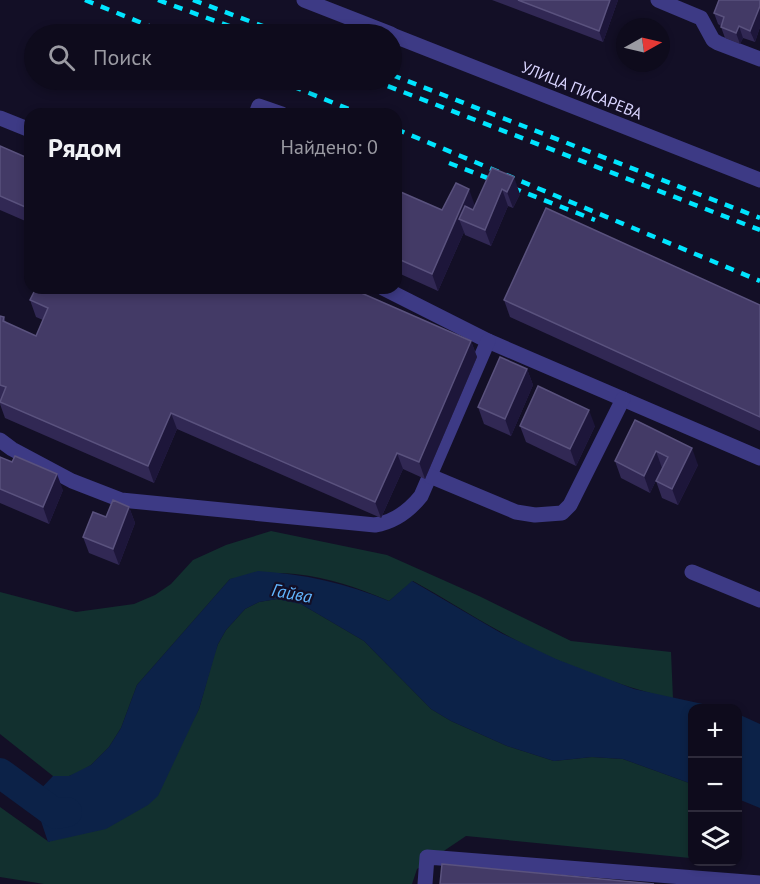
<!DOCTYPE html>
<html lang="ru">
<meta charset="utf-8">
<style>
:root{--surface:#0e0b1c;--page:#1c1929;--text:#f1f3f6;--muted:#9b9ba3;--line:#2e2b3b}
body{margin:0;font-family:"PT Sans",sans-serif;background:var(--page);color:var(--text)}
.controls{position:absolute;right:18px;bottom:18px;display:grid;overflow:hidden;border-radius:12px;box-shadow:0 3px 9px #0003}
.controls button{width:54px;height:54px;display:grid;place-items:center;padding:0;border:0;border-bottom:2px solid var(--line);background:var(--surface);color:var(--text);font:30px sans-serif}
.compass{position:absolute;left:616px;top:18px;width:54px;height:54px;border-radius:50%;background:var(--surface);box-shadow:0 3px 9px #0003;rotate:82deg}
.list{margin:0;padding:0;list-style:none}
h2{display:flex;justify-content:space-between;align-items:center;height:78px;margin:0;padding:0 24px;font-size:26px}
h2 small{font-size:20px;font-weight:400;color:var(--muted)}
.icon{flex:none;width:33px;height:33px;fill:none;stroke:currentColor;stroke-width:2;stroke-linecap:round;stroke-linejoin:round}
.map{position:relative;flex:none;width:760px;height:884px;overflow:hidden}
.search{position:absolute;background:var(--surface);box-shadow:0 3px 9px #0003;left:24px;top:24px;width:378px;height:66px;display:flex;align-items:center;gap:15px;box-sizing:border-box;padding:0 21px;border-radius:33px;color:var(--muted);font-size:22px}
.panel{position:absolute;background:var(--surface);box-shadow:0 3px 9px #0003;left:24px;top:108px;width:378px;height:186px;border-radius:18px}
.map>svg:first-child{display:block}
.green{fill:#12302f}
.water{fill:#0c2248}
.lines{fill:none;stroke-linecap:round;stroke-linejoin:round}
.river{stroke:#0c2248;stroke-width:30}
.minor{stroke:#3d3a85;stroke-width:15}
.rail{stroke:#00e5ff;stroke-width:4.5;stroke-dasharray:9 8;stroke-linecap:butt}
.wall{fill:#312854}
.shaded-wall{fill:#1d163a}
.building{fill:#433a66;stroke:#5a527e;stroke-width:1.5}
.labels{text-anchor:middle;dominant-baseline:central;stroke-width:4.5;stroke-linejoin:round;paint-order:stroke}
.street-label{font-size:16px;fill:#d9d4ff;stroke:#130f26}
.water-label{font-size:18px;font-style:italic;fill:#62b6ff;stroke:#130f26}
</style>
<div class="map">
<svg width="760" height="884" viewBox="0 0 760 884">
<rect width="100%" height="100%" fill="#130f26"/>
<g class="green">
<path d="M271 531 387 555 479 596 571 641 671 652 673 699C614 684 554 662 501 632 471 616 443 597 413 581L389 601C359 588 327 577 295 574 275 571 251 577 230 579L137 685 121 728 109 747 91 765 80 772 69 776H53L0 734V592L76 612 134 604 155 595 171 584 193 560 226 545Z"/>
<polygon points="277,599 301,604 364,641 431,709 451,721 507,746 554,761 592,757 623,759 692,784 692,838 690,858 466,836 417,869 412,884 44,884 0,877 0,807 49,842 184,737 199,709 214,655 218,644 226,630 245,609 259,602"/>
</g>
<g class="water">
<path d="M258 571C304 574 346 583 389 601L412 581 501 633 556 659 634 689 721 708H692V784L623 759 592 757 554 761 507 746 451 721 431 709 364 641 301 604 277 599 259 602 245 609 226 630 218 644 199 709 158 796 148 805 106 829 48 842 33 797 53 776H69L91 765 109 747 121 728 137 685 230 579Z"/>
<polygon points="738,714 760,724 760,808 738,799"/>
</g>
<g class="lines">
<polyline class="river" points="0,773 56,814 67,812"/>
<g class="minor">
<polyline points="304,0 391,34"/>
<polyline points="658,0 701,18 713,40 718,43 760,59"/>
<polyline points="392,35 760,180"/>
<polyline points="256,114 259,106 282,114"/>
<polyline points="0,118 30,130"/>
<polyline points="383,288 488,341 760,458"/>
<path d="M0 440 12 449 72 481 121 500 375 525C394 522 409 511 421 496L488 341"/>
<polyline points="430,476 516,512 535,515 562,513 570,505 623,399"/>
<polyline points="692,572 760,600"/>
<polyline points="425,884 427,857 760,883"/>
</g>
<g class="rail">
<polyline points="85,0 169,34"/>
<polyline points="158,0 251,34"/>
<polyline points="193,0 284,34"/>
<polyline points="392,75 760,218"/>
<polyline points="277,80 361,114"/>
<polyline points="372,80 760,230"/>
<polyline points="396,129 760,281"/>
<polyline points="449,163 595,220"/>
</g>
</g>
<g class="wall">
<polygon points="492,0 618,0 603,42"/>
<polygon points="760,0 760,27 755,42 743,38 740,44 725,38 721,27 721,26 718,24 714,13"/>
<polygon points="0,146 30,159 30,223 0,210"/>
<polygon points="492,168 520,194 513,208 508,206 491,246 465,235 464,232 438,291 396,272 396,190 442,210 475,206"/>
<polygon points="30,300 471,341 477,357 425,479 403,469 381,518 177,429 154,483 5,418 0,404 0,316 4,317 6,323 36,336 43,320 36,317"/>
<polygon points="504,300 760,305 760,431 510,317"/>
<polygon points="527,369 533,385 511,436 484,424 478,407"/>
<polygon points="635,420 698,465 678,505 662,498 656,481 662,468 650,493 621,478 615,461"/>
<polygon points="520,426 595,426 576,466 526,442"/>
<polygon points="0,457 63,490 49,524 0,503"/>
<polygon points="129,507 135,523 119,565 89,553 83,537 106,517"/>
</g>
<g class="shaded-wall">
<polygon points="610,0 618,0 603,42 599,31"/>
<polygon points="760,6 760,27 755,42 750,31"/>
<polygon points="739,26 743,38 740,44 736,33"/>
<polygon points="514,177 520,194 513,208 507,192"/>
<polygon points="469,189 475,206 468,223 459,219 464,232 438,291 432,274"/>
<polygon points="502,189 508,206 491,246 485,230"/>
<polygon points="471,341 477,357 425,479 419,462"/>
<polygon points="527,369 533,385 511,436 505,419"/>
<polygon points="589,410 595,426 576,466 570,449"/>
<polygon points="171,413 177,429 154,483 148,466"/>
<polygon points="692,448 698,465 678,505 672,489"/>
<polygon points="656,451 662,468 650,493 644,476"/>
<polygon points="397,453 403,469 381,518 375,502"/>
<polygon points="57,474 63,490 49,524 43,507"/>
<polygon points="129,507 135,523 119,565 113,549"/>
</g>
<g class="building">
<polygon points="518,0 610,0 599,31"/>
<polygon points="719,0 760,0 760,6 750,31 739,26 736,33 721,27 724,17 714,13"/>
<polygon points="0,146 30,159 30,209 0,196"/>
<polygon points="492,168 514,177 507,192 502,189 485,230 459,219 465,206 473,210"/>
<polygon points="456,183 469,189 432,274 396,258 396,190 442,210"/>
<polygon points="546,208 760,305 760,417 504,300"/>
<polygon points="36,288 350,288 471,341 419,462 397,453 375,502 171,413 148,466 0,402 6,387 0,385 0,316 4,317 3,321 36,336 48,308 30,300"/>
<polygon points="500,357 527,369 505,419 478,407"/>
<polygon points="538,386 589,410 570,449 520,426"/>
<polygon points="635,420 692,448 672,489 656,481 668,457 656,451 644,476 615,461"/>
<polygon points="15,456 57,474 43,507 0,489 0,457 12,462"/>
<polygon points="113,500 129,507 113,549 83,537 93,512 106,517"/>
<polygon points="442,864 654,884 440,884"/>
</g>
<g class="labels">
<g class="street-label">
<text transform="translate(582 90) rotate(22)">УЛИЦА ПИСАРЕВА</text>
</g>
<g class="water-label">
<text transform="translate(292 593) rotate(10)">Гайва</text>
</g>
</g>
</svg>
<div class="controls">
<button>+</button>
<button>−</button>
<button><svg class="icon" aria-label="layers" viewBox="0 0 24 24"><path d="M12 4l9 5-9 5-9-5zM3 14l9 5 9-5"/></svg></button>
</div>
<svg class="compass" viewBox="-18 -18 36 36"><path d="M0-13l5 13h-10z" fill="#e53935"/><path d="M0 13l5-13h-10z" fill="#9b9ba3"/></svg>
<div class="search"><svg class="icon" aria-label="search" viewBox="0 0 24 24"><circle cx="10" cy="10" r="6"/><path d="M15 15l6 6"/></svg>Поиск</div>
<section class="panel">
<h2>Рядом<small>Найдено: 0</small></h2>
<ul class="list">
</ul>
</section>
</div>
